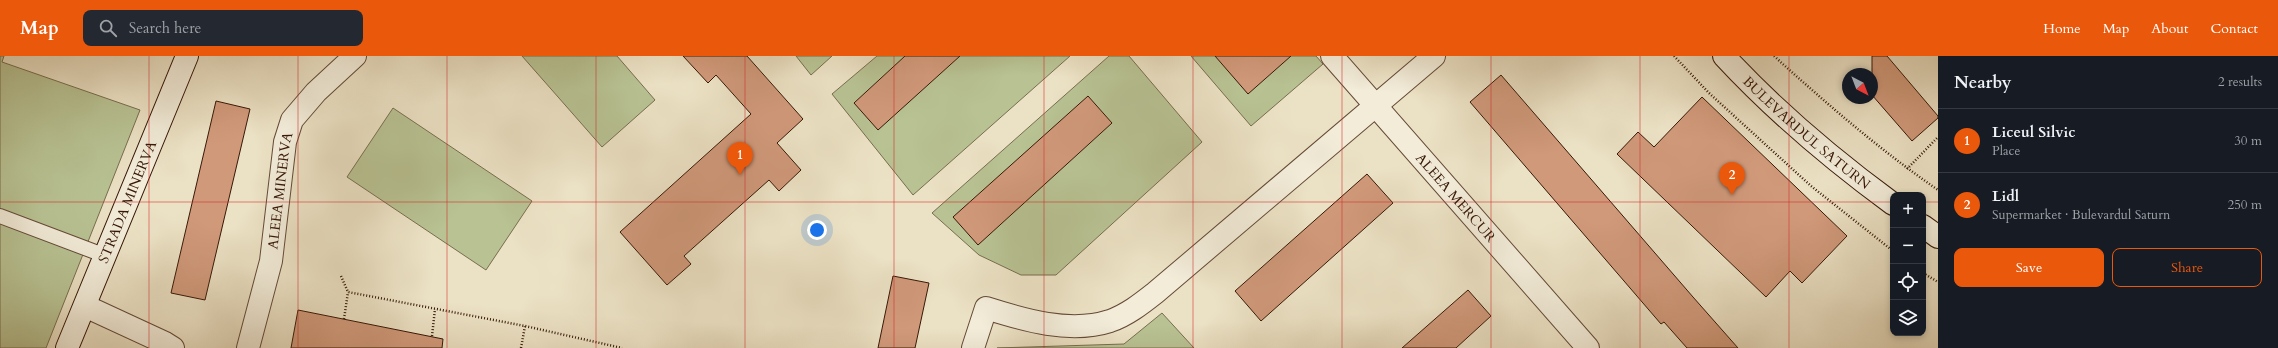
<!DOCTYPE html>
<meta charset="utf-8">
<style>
:root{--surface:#171b24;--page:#242831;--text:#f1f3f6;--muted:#9ea1a6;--line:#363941;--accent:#ea580c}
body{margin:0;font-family:Cardo,serif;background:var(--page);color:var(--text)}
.controls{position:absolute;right:12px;bottom:12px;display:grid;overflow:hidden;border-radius:8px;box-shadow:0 2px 6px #0003}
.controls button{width:36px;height:36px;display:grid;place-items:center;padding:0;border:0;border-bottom:1px solid var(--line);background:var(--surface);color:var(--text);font:20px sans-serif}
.compass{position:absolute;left:1842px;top:12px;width:36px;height:36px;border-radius:50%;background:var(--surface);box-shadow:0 2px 6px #0003;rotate:138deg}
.you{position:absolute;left:817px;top:174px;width:14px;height:14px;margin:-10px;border:3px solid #fff;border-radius:50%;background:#1a73e8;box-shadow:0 0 0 6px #1a73e833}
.badge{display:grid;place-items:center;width:26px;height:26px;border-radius:50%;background:var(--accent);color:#fff;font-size:13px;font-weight:700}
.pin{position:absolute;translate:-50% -33px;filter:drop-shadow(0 1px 2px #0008)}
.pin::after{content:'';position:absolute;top:21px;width:14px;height:12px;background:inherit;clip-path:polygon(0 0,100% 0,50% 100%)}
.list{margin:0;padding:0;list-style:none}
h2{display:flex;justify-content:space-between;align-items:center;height:52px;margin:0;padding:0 16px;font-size:17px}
h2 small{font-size:13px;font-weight:400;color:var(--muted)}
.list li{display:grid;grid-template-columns:26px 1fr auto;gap:12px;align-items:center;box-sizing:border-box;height:64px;padding:0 16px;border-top:1px solid var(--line)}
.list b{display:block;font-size:15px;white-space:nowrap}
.list p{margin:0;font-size:13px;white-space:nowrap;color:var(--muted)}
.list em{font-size:13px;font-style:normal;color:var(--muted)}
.actions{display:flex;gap:8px;padding:12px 16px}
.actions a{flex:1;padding:9px 0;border:1px solid var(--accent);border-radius:8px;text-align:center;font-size:14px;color:var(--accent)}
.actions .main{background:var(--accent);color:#fff}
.icon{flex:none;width:22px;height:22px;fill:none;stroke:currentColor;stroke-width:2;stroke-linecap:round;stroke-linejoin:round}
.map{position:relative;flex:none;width:1938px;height:292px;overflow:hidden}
header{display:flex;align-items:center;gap:24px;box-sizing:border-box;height:56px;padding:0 20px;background:var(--accent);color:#fff}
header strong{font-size:19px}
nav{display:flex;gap:22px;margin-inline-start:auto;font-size:14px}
.search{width:280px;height:36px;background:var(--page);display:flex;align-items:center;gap:10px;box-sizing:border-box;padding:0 14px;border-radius:8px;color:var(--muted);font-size:15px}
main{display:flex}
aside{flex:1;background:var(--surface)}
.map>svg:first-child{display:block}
.green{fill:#b8c293;stroke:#786d4d}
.building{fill:#d0997a;stroke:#371807}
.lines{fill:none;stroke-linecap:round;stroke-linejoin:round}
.lane-casing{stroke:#644a36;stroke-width:16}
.street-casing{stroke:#644a36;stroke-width:24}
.secondary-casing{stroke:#371807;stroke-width:24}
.path{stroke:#371807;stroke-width:2.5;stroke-dasharray:1 2;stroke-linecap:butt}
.lane{stroke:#f2ecd9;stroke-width:14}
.street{stroke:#f2ecd9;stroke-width:22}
.secondary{stroke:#f2ecd9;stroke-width:22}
.grid{fill:none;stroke:#d62828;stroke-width:1;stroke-opacity:0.55}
.labels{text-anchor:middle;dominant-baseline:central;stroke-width:3;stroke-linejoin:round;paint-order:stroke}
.street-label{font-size:14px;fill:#371807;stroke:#f2ecd9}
</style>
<header>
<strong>Map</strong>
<div class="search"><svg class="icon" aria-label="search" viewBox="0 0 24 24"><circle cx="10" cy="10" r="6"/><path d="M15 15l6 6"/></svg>Search here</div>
<nav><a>Home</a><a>Map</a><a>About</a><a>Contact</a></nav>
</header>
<main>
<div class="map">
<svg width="1938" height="292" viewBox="0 0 1938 292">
<rect width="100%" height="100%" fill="#ebe1c4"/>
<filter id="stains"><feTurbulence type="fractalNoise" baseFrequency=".005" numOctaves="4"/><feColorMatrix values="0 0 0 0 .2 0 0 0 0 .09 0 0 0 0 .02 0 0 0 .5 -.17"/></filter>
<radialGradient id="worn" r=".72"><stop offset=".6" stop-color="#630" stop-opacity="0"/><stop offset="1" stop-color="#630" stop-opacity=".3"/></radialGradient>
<g class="green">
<polygon points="0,0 4,0 2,6 140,54 46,292 0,292"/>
<polygon points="522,0 617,0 655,44 602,91"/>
<polygon points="796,0 832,0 811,19"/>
<polygon points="877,0 1070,0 913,139 832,38"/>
<polygon points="1109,0 1129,0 1202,86 1056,219 1021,219 979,199 932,157"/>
<polygon points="1191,0 1316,0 1323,8 1251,70"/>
<polygon points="393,52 532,145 486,214 347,121"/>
<polygon points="1162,257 1194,292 997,292 1124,288"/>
</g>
<g class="building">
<polygon points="683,0 747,0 803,63 777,87 801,114 779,135 769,124 684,200 691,208 667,229 620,176 751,58 716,19 708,27"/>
<polygon points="905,0 960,0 878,74 854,47"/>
<polygon points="1215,0 1291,0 1248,38"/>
<polygon points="1872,0 1887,0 1938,60 1938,62 1912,85 1872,39"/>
<polygon points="1501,19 1693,241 1738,292 1687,292 1664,266 1661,268 1470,46"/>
<polygon points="1088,40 1112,67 978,189 953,161"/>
<polygon points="1702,41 1847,180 1802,227 1790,215 1766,241 1617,98 1638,76 1654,91"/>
<polygon points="216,45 250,53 205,244 171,237"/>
<polygon points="1367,118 1393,147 1261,265 1235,235"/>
<polygon points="893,220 929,227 915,292 878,292"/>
<polygon points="1468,234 1491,260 1456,292 1402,292"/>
<polygon points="298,254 443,283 442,292 291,292"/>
</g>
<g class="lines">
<g class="lane-casing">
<polyline id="lane" points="0,160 106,200"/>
</g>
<g class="street-casing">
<g id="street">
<path id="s1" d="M1332 0 1588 292"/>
<polyline points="85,250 165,287 173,292"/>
<path id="s2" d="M248 292 271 205 285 86 292 64 316 36 355 0"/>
<path d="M973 292 986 252C1024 264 1070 278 1110 265 1127 259 1141 248 1155 237L1434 0"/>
</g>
</g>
<g class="secondary-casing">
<g id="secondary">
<path id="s3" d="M1724 0C1775 55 1833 104 1893 148"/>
<polyline points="1923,170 1938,181"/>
<path id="s4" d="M67 292 187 0"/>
</g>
</g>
<g class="path">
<polyline points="1674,0 1709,37 1811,130 1893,195"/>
<path d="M1774 0C1827 48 1880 94 1938 134"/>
<polyline points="1907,113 1938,81"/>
<polyline points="1923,217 1938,226"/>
<polyline points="341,220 348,236 525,270 622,292"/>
<polyline points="344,263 348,236"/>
<polyline points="432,280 435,253"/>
<polyline points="521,292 525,270"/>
</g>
<use href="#lane" class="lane"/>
<use href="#street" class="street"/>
<use href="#secondary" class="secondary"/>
</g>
<path class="grid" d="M149 0V292M298 0V292M447 0V292M596 0V292M745 0V292M894 0V292M1044 0V292M1193 0V292M1342 0V292M1491 0V292M1640 0V292M1789 0V292M0 146H1893M1923 146H1938"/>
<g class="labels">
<g class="street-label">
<text stroke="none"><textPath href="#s3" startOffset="113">BULEVARDUL SATURN</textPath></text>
<text stroke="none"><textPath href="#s2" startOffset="161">ALEEA MINERVA</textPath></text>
<text stroke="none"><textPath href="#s1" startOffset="188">ALEEA MERCUR</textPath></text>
<text stroke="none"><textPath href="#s4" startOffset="158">STRADA MINERVA</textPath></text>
</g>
</g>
<rect width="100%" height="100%" filter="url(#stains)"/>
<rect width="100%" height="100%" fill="url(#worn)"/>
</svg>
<div class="controls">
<button>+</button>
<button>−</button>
<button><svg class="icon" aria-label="locate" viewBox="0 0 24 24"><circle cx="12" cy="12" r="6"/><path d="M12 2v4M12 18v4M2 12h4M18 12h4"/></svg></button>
<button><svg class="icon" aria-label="layers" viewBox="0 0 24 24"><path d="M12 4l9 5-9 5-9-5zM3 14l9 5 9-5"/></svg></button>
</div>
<svg class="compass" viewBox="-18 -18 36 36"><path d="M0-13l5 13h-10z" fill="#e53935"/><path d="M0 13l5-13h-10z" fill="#9ea1a6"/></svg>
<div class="you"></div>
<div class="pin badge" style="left:740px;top:119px">1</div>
<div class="pin badge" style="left:1732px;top:139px">2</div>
</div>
<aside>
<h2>Nearby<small>2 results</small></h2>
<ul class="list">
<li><span class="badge">1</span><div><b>Liceul Silvic</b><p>Place</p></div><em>30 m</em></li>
<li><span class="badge">2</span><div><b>Lidl</b><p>Supermarket · Bulevardul Saturn</p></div><em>250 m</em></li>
</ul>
<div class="actions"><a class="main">Save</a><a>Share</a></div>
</aside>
</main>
